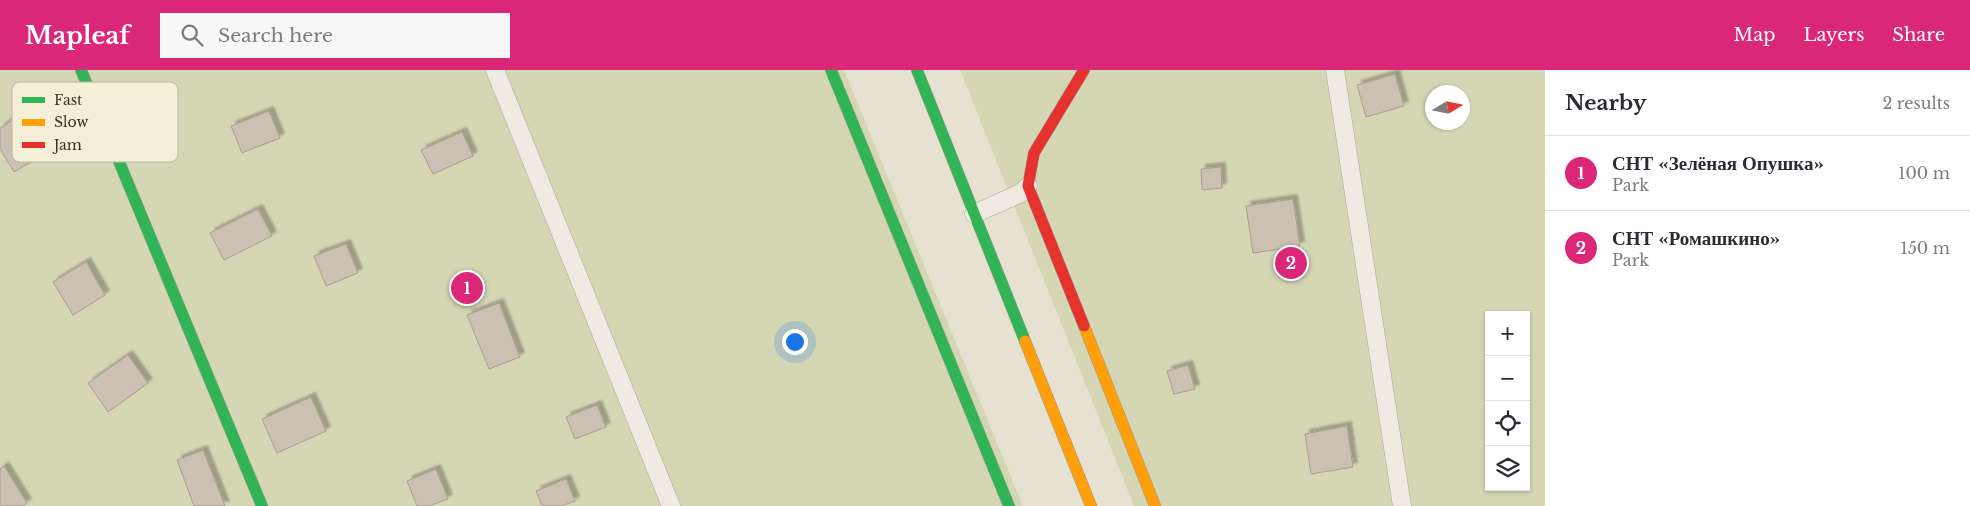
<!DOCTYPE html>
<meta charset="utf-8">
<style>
:root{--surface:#fff;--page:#f7f7f7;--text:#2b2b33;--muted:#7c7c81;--line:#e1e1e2;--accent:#db2777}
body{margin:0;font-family:"Libre Baskerville",serif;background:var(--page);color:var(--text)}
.controls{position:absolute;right:15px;bottom:15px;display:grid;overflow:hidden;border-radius:0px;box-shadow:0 1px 4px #0004}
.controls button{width:45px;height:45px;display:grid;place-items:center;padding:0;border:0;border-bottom:1px solid var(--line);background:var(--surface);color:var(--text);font:25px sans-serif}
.compass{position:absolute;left:1425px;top:15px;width:45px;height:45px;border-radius:50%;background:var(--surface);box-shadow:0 1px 4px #0004;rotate:80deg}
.you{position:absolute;left:794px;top:271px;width:18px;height:18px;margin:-12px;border:4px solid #fff;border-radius:50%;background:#1a73e8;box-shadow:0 0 0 8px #1a73e833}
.badge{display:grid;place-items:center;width:32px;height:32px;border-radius:50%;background:var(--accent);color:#fff;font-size:16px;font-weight:700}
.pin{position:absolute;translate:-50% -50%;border:2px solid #fff;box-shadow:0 1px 5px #0006}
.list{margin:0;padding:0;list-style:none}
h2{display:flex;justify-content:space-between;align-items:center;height:65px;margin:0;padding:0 20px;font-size:21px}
h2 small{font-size:16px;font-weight:400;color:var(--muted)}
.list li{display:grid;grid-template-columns:32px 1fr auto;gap:15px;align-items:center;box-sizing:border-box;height:75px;padding:0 20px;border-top:1px solid var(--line)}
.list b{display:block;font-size:19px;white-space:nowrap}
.list p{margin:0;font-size:16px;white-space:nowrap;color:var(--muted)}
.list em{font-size:16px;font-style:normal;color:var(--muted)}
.icon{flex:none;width:28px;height:28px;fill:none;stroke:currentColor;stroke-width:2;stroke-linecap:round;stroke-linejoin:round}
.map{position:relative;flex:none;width:1545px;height:436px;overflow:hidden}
header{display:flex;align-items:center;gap:30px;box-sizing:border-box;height:70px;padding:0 25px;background:var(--accent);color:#fff}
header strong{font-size:24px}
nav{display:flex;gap:28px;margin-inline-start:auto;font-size:18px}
.search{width:350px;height:45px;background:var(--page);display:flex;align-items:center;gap:12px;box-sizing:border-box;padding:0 18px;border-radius:0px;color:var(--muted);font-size:19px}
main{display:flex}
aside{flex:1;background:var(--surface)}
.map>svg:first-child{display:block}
.green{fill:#d5d7b4;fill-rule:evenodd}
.building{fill:#cbc0b2;stroke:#a89d90;filter:url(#shadow)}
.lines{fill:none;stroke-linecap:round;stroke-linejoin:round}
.street-casing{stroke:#ada699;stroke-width:19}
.fast-casing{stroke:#9c968a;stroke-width:12}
.slow-casing{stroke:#9c968a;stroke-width:12}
.jam-casing{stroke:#9c968a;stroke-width:12}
.street{stroke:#efebe2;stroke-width:18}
.fast{stroke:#30b455;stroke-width:11}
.slow{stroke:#ff9f0a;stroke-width:11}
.jam{stroke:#e5322d;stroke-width:11}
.key{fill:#f6efd8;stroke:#beb5a1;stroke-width:1}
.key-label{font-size:14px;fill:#3c2f21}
</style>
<header>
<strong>Mapleaf</strong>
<div class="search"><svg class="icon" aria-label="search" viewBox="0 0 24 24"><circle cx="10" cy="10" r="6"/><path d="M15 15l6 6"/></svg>Search here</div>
<nav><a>Map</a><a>Layers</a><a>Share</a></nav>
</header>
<main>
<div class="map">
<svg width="1545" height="436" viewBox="0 0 1545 436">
<defs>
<filter id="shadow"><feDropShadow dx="4.5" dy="-4.5" stdDeviation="1" flood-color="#0004"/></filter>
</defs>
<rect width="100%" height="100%" fill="#e7e1d1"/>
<g class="green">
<polygon points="0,0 844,0 1023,436 0,436"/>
<path d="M960 0H1545V436H1134ZM1432 22H1462V52H1432ZM1489 245H1526V417H1489Z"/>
</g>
<g class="building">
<polygon points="1395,4 1404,36 1366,47 1357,15"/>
<polygon points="28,40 52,79 14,102 0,79 0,58"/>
<polygon points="269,41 280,68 242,83 231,56"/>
<polygon points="462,62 473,86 433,104 421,80"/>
<polygon points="1221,97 1222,118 1202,120 1201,99"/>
<polygon points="1293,129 1300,176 1253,183 1246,136"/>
<polygon points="258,139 272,166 224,190 210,163"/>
<polygon points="346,174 358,203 326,216 314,186"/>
<polygon points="86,192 105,225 73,245 53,212"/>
<polygon points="499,233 520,287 489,299 467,245"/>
<polygon points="128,285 148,313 108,342 88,313"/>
<polygon points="1188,295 1195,319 1174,324 1167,301"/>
<polygon points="311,327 326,361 277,383 262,349"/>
<polygon points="597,335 606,357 575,369 566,347"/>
<polygon points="1347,356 1353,397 1311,404 1305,364"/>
<polygon points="203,380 225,436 194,436 177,390"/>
<polygon points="4,396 27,433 22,436 0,436 0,399"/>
<polygon points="436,399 448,429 429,436 417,436 407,411"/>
<polygon points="566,409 575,431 562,436 542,436 536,421"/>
</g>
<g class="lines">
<g class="street-casing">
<g id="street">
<polyline points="495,0 671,436"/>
<polyline points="1335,0 1402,436"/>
<polyline points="974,144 1021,123 1028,116"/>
</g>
</g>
<g class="fast-casing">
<g id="fast">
<polyline points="81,0 262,436"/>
<polyline points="831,0 1009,436"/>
<polyline points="917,0 1025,271"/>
</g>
</g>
<g class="slow-casing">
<g id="slow">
<polyline points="1084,256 1155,436"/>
<polyline points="1025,271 1091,436"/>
</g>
</g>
<g class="jam-casing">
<polyline id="jam" points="1084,256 1028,116 1034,83 1084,0"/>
</g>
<use href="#street" class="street"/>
<use href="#fast" class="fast"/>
<use href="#slow" class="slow"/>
<use href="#jam" class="jam"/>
</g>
<rect x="12" y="12" width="166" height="80" rx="8" class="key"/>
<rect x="22" y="27" width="23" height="6" fill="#30b455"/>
<rect x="22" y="49" width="23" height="7" fill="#ff9f0a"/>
<rect x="22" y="72" width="23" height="6" fill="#e5322d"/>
<g class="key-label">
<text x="54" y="35">Fast</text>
<text x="54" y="57">Slow</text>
<text x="54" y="80">Jam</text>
</g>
</svg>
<div class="controls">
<button>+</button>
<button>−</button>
<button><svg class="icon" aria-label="locate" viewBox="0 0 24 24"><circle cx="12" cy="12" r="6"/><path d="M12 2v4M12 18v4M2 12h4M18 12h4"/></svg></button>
<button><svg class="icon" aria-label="layers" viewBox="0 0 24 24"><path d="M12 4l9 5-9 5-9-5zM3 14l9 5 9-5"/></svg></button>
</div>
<svg class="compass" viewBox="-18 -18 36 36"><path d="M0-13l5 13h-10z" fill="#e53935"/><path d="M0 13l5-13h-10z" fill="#7c7c81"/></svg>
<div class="you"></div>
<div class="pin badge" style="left:467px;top:218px">1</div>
<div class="pin badge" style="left:1291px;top:193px">2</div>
</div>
<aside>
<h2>Nearby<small>2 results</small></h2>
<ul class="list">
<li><span class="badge">1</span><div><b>СНТ «Зелёная Опушка»</b><p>Park</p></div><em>100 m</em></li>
<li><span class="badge">2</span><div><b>СНТ «Ромашкино»</b><p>Park</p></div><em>150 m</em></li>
</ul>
</aside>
</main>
